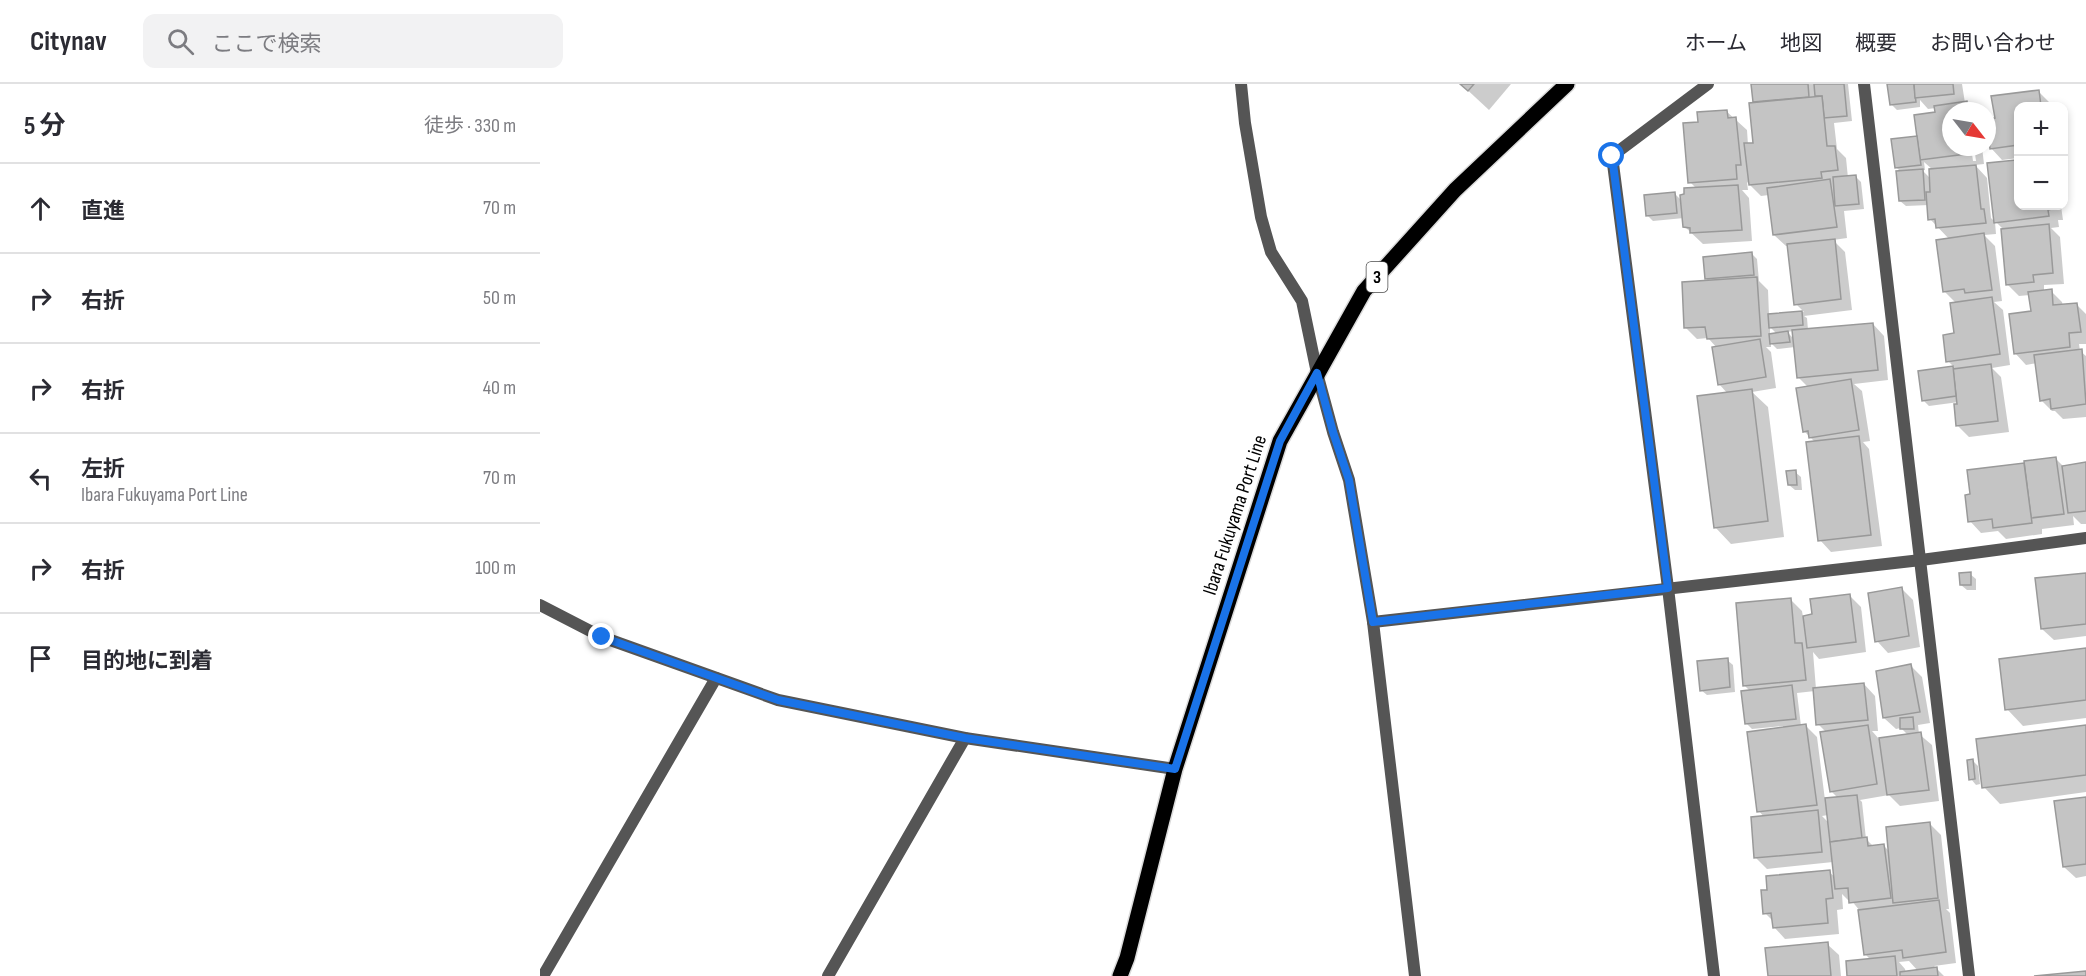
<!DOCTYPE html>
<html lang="ja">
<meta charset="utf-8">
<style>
:root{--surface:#fff;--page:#f2f2f3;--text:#2b2b33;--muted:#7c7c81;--line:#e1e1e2}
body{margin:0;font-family:"Sofia Sans Condensed","Noto Sans JP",sans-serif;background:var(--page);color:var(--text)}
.controls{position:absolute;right:18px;top:18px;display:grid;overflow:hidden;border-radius:12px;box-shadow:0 3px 9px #0003}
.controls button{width:54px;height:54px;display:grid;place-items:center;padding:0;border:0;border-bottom:2px solid var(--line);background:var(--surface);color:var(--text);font:30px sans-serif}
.compass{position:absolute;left:1402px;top:18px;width:54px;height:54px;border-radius:50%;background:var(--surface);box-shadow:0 3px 9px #0003;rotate:121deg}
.stop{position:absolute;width:18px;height:18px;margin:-14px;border:4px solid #1a73e8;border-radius:50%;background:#fff}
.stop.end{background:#1a73e8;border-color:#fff;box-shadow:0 2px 6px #0008}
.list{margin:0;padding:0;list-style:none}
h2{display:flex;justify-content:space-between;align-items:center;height:78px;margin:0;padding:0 24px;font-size:26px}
h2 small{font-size:20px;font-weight:400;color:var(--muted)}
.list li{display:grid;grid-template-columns:39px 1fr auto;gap:18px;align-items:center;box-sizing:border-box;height:90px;padding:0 24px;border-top:2px solid var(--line)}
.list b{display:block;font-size:22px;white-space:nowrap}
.list p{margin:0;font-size:20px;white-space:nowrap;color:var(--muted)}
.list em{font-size:20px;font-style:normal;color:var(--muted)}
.icon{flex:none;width:33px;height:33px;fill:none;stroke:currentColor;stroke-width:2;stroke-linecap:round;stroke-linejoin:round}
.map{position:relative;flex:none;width:1546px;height:892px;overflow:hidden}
header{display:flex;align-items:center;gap:36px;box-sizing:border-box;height:84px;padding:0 30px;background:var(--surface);border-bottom:2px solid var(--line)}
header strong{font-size:28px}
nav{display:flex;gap:33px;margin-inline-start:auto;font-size:21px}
.search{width:420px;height:54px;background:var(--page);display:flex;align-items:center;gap:15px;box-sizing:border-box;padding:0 21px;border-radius:12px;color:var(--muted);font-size:22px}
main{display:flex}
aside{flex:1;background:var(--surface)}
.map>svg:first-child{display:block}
.shadow{fill:#0003;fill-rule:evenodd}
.building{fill:#c4c4c4;stroke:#999;stroke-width:1.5}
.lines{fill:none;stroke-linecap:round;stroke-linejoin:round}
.primary-casing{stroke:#dbdbdb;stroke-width:18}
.minor{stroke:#555;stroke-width:12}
.primary{stroke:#000;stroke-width:15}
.route{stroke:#1a73e8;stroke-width:8}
.labels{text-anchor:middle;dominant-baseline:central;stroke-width:5;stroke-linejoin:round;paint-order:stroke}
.shield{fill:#fff;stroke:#4c4c4c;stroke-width:1.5}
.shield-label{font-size:18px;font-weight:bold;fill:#000}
.street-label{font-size:20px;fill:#000;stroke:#fff}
</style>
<header>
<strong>Citynav</strong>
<div class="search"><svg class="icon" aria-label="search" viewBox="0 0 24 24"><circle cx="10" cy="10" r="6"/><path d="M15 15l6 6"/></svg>ここで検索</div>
<nav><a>ホーム</a><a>地図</a><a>概要</a><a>お問い合わせ</a></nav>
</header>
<main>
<aside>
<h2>5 分<small>徒歩 · 330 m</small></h2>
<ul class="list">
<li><svg class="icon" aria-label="ahead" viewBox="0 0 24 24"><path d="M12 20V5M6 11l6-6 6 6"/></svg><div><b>直進</b></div><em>70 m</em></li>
<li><svg class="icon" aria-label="right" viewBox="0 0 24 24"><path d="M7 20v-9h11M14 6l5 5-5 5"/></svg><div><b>右折</b></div><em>50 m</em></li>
<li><svg class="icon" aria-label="right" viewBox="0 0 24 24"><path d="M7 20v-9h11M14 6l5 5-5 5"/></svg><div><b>右折</b></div><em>40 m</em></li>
<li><svg class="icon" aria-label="left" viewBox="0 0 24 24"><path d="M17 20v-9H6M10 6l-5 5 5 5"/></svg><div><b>左折</b><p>Ibara Fukuyama Port Line</p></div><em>70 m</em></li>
<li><svg class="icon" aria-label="right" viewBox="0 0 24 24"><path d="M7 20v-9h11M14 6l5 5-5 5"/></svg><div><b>右折</b></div><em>100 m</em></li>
<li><svg class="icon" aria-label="arrive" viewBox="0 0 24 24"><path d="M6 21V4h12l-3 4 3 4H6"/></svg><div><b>目的地に到着</b></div></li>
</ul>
</aside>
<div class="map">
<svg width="1546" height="892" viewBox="0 0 1546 892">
<rect width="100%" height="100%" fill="#fff"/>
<g class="shadow">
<polygon points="921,0 971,0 949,26"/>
<path d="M1212 0H1308L1312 37 1294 39 1297 65 1306 74 1308 94 1316 93 1321 98 1324 125 1304 127 1307 154 1293 156 1305 168 1312 226 1264 232 1267 234 1268 246 1333 240 1344 252 1348 296 1314 300 1322 307 1330 357 1323 358 1329 365 1342 462 1291 468 1280 456 1276 359 1264 347 1268 303 1258 293 1255 263 1237 265 1231 259V263H1226L1231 268 1236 304 1212 308 1228 323 1244 453 1191 460 1175 443 1188 310 1179 300 1177 264 1168 254 1157 255 1145 243 1169 197 1166 195 1212 170 1217 175 1219 197 1228 206 1229 231 1264 228 1256 220 1249 162H1246L1234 151 1229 111 1221 112 1207 98 1208 106H1202L1209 114 1212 157 1163 160 1144 142V134L1113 137 1107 131 1134 109 1142 117 1157 105 1150 98 1159 40 1186 27 1207 46 1208 61 1215 60ZM1230 243 1237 250 1230 251ZM1253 247 1254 255 1247 248Z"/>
<path d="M1348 0H1422L1425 19 1435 27H1411V63H1431L1433 77H1436L1434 63H1442L1444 80 1435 81 1447 94 1451 134 1455 138 1456 150 1444 151 1455 162 1462 217 1454 218 1463 226 1470 281 1452 284 1461 293 1469 348 1429 353 1418 342 1419 318 1389 322 1384 317 1380 288 1414 283 1408 277 1416 251V219L1404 207 1410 156 1390 135 1389 121 1366 122 1360 117 1361 88 1356 83 1376 54 1396 30V24L1388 25 1380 16V23L1357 26 1351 20ZM1384 78 1393 86 1391 95 1382 86H1385Z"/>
<polygon points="1498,7 1510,19 1510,22 1478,22 1478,74 1462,76 1451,64 1456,36"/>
<polygon points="1476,77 1478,80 1478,122 1521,122 1523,136 1518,136 1519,143 1511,144 1520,153 1524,200 1504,201 1504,208 1511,207 1522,218 1523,222 1537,221 1546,230 1546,260 1539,260 1540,267 1546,272 1546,333 1523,335 1515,327 1512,327 1501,316 1497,279 1486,281 1475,269 1493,229 1490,211 1479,212 1467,200 1463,145 1456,138"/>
<polygon points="1516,375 1524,383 1546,380 1546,440 1541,440 1533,432 1534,441 1502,445 1502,450 1466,455 1458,447 1441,449 1430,437 1432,412 1429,387"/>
<polygon points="1255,388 1261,393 1262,406 1255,406 1249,401"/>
<polygon points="1430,490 1436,495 1436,506 1427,506 1421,501"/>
<polygon points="1546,490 1546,552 1514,556 1502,545"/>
<polygon points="1362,505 1373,516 1380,563 1348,569 1337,557"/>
<path d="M1309 511 1321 523 1326 568 1279 575 1273 568 1276 605 1324 600 1335 612 1338 647H1332L1339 655 1368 651 1361 644 1356 645 1344 634 1371 582 1382 593 1390 639 1378 641 1379 650 1392 661 1399 717 1360 722 1349 711 1320 716 1322 718 1326 755 1334 763 1344 762 1350 768 1390 740 1401 751 1409 825H1406L1410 829 1416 879 1394 882 1404 892H1309L1331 876 1325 870 1320 827 1311 816H1308L1302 810 1303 825 1297 826 1299 850 1245 855 1234 843V838L1225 829 1289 788 1295 793 1293 778 1227 785 1216 774 1224 733 1219 727 1243 645V642L1212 645 1206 639 1211 608 1204 601 1251 516 1262 527 1263 533 1273 532ZM1275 607 1278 640 1287 649 1291 707 1298 714 1285 716 1277 653 1266 642H1261L1257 609ZM1288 731 1289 739 1282 732ZM1369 877 1378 887 1366 889 1365 885 1359 878Z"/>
<polygon points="1546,566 1546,634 1483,642 1467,625"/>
<polygon points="1187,576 1193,581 1195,608 1167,611 1161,606"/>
<polygon points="1546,642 1546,708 1460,720 1444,703"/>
<polygon points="1432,676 1438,682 1440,700 1436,701 1431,695"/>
<polygon points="1546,715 1546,792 1536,794 1524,783"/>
<polygon points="1287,860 1299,871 1301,892 1229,892"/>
</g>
<g class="building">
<polygon points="920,0 934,0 928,7"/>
<polygon points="1211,0 1268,0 1269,13 1213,18"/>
<polygon points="1274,0 1304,0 1307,32 1284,34 1282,12 1275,12"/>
<polygon points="1347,0 1374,0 1376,18 1350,21"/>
<polygon points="1374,0 1413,0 1414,10 1375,14"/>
<polygon points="1499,6 1501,22 1478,22 1478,61 1450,65 1447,35 1455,34 1451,12"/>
<polygon points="1282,12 1287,62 1295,62 1298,86 1281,88 1282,94 1209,101 1204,59 1213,59 1209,19"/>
<polygon points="1427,17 1428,27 1411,27 1411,63 1433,63 1434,69 1380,76 1374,31 1395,28 1394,22"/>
<polygon points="1187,26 1188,34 1196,33 1201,81 1196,81 1197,95 1148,99 1143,39 1158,38 1157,28"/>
<polygon points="1377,52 1381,81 1355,84 1351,55"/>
<polygon points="1476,76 1478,80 1478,122 1512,122 1512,125 1508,126 1509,132 1454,139 1447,79"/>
<polygon points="1436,81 1441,125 1444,125 1446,139 1396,144 1395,135 1388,136 1386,108 1390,108 1389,85"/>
<polygon points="1383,85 1385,116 1359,117 1356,87"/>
<polygon points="1316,91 1319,120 1295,122 1293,93"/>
<polygon points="1290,95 1297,143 1233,151 1227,104"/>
<polygon points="1198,101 1202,146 1150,149 1150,144 1143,143 1140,111 1144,110 1144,104"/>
<polygon points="1135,108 1137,129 1106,132 1104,111"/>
<polygon points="1509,140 1513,189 1493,191 1494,198 1466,201 1461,145"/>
<polygon points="1444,149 1452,206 1425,209 1424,205 1403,208 1396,156"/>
<polygon points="1295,155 1301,215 1254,221 1247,160"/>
<polygon points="1212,168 1214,191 1165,195 1163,173"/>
<polygon points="1217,193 1221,252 1167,255 1165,243 1144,244 1142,198"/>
<polygon points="1512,205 1513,221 1537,219 1541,248 1529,249 1530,263 1474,270 1469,230 1491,227 1488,208"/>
<polygon points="1452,213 1460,270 1406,278 1403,251 1414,249 1410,219"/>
<polygon points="1262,227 1263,241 1229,244 1228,230"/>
<polygon points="1333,239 1338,286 1257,294 1252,246"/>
<polygon points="1248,247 1250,258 1230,260 1229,250"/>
<polygon points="1220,255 1226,293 1178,301 1172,263"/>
<polygon points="1542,265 1546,320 1511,325 1510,315 1500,317 1494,271"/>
<polygon points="1451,280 1458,337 1416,342 1414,320 1417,320 1413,285"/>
<polygon points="1413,282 1416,312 1382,317 1378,287"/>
<polygon points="1311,295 1319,346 1269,354 1268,347 1263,348 1256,304"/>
<polygon points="1212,305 1228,437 1174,444 1157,312"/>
<polygon points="1319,352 1331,451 1278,457 1266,358"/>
<polygon points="1516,373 1524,430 1491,434 1484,377"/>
<polygon points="1546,378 1546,427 1528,429 1522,382"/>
<polygon points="1484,379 1492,439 1453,444 1452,435 1428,438 1425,411 1430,410 1427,386"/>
<polygon points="1256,386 1257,401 1248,401 1246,387"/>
<polygon points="1431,488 1431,501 1420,501 1419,489"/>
<polygon points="1546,489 1546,540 1501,545 1495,494"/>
<polygon points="1362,503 1369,552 1335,558 1328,509"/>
<polygon points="1310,510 1316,558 1267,564 1263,532 1272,530 1270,515"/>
<polygon points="1251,514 1255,559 1262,559 1266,596 1203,602 1196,519"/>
<polygon points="1546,564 1546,616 1465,626 1459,575"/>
<polygon points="1188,574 1190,603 1160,607 1157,577"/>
<polygon points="1371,580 1380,628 1343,634 1336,587"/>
<polygon points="1324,599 1328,636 1276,641 1273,604"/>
<polygon points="1252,601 1256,635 1205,640 1201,607"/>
<polygon points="1373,633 1374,645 1360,645 1360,634"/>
<polygon points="1266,640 1277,721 1217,728 1207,648"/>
<polygon points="1328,641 1337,700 1290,708 1280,648"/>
<polygon points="1546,641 1546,691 1442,704 1436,655"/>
<polygon points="1381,648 1389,706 1347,711 1339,654"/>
<polygon points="1433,675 1435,695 1429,696 1427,676"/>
<polygon points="1317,711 1322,754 1290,758 1285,714"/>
<polygon points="1546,713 1546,780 1523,783 1514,717"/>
<polygon points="1278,726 1282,768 1214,774 1211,733"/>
<polygon points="1390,738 1398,814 1353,819 1346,743"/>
<polygon points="1327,753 1328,762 1344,760 1351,814 1309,819 1308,804 1295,805 1290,758"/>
<polygon points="1290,786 1293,814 1286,815 1288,839 1233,844 1231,829 1223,830 1221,806 1227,806 1226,792"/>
<polygon points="1399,816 1406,868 1363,874 1362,866 1324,871 1318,826"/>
<polygon points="1288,858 1291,892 1228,892 1225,864"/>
<polygon points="1355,872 1357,892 1307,892 1306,877"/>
<polygon points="1397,883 1398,892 1360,892 1360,888"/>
<polygon points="1546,887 1546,892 1494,892"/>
</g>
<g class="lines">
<g class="primary-casing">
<polyline id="primary" points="580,892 587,874 635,685 740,357 824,207 915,106 1027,0"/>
</g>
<g class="minor">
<polyline points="701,0 705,39 721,133 731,168 762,217 777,289 793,348 809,396 833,538 875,892"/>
<polyline points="1168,0 1072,72 1128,504 1174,892"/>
<polyline points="1324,0 1429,892"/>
<polyline points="0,521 62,553 238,616 425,654 635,685"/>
<polyline points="833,538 1381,476 1546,454"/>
<polyline points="3,892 176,594"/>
<polyline points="288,892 425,654"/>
</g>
<use href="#primary" class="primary"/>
</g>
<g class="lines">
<polyline class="route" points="62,553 238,616 425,654 635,685 740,357 777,289 793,348 809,396 833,538 1128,504 1072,72"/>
</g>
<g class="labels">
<rect class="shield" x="826.5" y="178" width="21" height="30" rx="4.5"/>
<g class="shield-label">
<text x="837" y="193">3</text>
</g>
<g class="street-label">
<text transform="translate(695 431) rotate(-72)">Ibara Fukuyama Port Line</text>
</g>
</g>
</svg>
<div class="controls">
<button>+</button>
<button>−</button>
</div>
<svg class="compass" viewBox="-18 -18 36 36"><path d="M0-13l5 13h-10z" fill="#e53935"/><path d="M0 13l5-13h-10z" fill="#7c7c81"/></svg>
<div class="stop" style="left:1072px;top:72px"></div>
<div class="stop end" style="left:62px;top:553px"></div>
</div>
</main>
